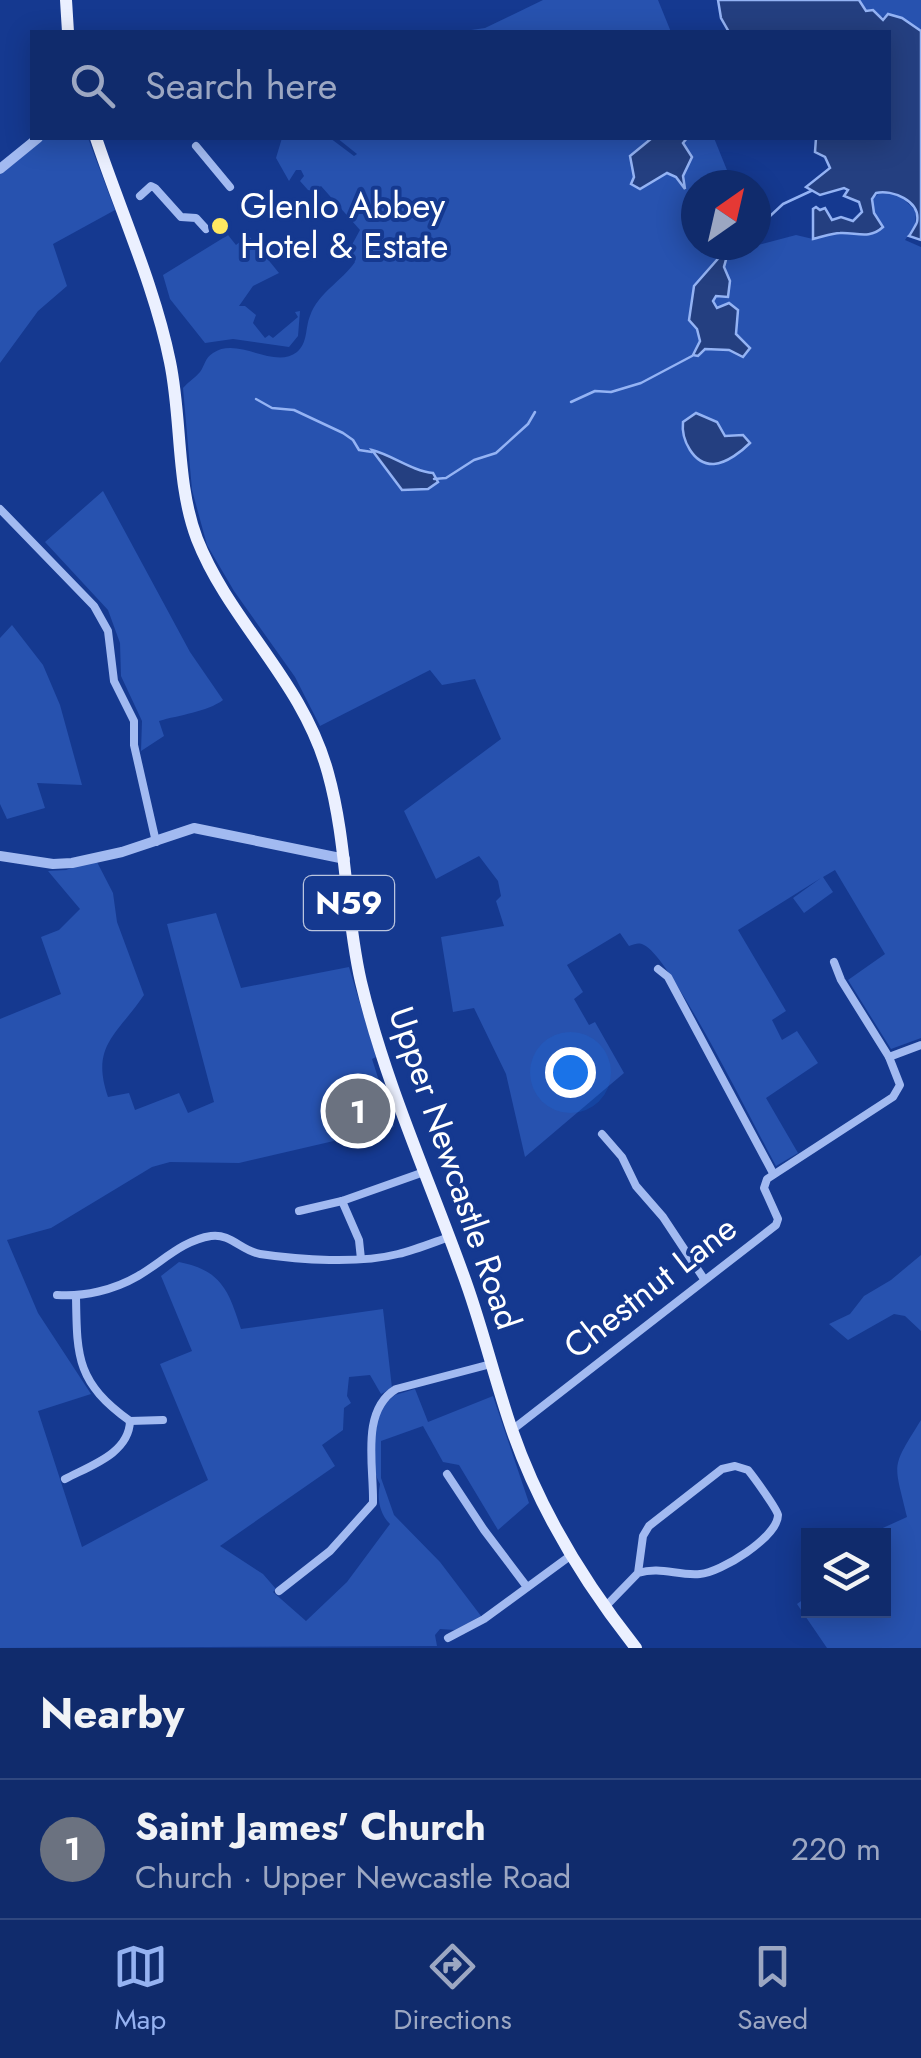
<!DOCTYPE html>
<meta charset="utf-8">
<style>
:root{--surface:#102b6c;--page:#193372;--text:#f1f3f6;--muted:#9ca7c2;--line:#30477f;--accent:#95b2f1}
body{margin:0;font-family:Jost,sans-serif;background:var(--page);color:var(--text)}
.controls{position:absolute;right:30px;bottom:30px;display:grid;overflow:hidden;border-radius:0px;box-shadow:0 5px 25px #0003}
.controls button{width:90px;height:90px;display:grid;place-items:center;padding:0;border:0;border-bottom:2px solid var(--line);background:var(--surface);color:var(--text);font:50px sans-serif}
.compass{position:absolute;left:681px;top:170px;width:90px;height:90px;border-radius:50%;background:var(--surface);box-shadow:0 5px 25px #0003;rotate:34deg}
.you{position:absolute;left:570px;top:1072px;width:35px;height:35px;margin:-25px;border:8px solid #fff;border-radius:50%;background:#1a73e8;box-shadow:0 0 0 15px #1a73e833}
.badge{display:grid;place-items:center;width:65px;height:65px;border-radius:50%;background:var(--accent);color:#fff;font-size:32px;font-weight:700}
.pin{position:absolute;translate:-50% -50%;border:5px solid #fff;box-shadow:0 2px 10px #0006}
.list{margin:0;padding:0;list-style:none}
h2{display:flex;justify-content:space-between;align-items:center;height:130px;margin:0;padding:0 40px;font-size:42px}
h2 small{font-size:32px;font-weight:400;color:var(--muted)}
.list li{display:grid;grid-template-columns:65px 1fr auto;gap:30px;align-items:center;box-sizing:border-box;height:140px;padding:0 40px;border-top:2px solid var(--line)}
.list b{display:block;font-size:38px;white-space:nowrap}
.list p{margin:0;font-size:32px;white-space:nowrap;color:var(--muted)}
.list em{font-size:32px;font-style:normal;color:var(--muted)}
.icon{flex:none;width:55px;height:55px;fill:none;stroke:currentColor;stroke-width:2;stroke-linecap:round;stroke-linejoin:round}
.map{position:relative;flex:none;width:921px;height:1648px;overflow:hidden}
.search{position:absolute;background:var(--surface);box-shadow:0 5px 25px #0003;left:30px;right:30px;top:30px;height:110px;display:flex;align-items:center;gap:25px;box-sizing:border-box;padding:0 35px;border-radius:0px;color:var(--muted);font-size:38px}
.sheet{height:270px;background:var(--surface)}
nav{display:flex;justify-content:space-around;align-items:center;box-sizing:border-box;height:140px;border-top:2px solid var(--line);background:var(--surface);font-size:28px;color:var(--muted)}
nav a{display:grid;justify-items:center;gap:5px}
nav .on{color:var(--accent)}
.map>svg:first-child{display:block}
.green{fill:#2752af}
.water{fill:#243f80;stroke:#94b3f4;stroke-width:2.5}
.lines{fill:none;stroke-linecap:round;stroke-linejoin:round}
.stream{stroke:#94b3f4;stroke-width:2.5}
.minor{stroke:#a2baf1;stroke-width:8}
.tertiary{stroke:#a2baf1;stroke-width:10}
.primary{stroke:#ebf0ff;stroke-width:12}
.poi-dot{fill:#ffe861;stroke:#153990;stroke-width:4}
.labels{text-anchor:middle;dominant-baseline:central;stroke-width:8;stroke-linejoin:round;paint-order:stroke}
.shield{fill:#153990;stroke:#b9c4de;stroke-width:2.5}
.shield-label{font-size:32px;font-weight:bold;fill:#fff}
.poi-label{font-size:35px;fill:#fff;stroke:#153990;text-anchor:start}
.street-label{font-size:35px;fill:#fff;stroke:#153990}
</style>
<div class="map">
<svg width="921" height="1648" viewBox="0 0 921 1648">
<rect width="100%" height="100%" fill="#153990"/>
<g class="green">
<polygon points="543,0 658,0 671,32 457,32 485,28"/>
<path d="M859 0H921V31C914 26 906 19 897 18 879 16 869 18 859 0Z"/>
<polygon points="42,138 88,138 115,210 53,244 67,286 38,311 0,363 0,172"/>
<path d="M282 138H330L354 156 357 154 337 138H714L733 185H696V245H756V241L758 245 796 235 813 239 843 232 868 235 880 231C880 219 872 212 872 199L882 191 898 194 916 211 915 226 905 240 921 247V1038L891 1049 848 980 885 954 835 870 823 877 833 892 804 913 793 898 821 878 738 930 786 1011 772 1020 782 1040 797 1031 818 1063 766 1098 798 1153 776 1166C756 1130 671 957 644 945 638 942 636 944 629 946L620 933 567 965 583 992 574 999 589 1025 595 1022 624 1073 525 1157 506 1074 474 1008 453 1012 441 937 504 926 496 901 501 896 498 881 479 856 436 879 404 811 501 739 475 679 442 685 430 670 320 726 295 677 234 591 207 545 192 490 183 388C188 382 195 378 200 372 205 365 205 358 213 353 238 336 274 370 297 352 308 343 305 328 310 316 318 293 342 281 355 262L348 252 360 230 321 186 313 191 308 190 300 181 304 176 301 170H296L289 181 276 158Z"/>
<polygon points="228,235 236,245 248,235 279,273 253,286 239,306 245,306 256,315 253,323 265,338 269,335 273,338 298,317 295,312 300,311 298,336 289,347 233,339 205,343 170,299 163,275"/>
<path d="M103 491 190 652 223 700C207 712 179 715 159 721L164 736 141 751 142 721 121 676 120 643 108 610 45 542Z"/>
<polygon points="12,625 43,665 60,705 82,785 37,783 45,808 7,819 0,804 0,638"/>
<path d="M91 861 97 862 113 893 117 922 144 995C118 1034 90 1045 108 1097L129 1093 135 1110 179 1093 188 1113 214 1102 167 924 216 913 241 988 349 967 376 1057 372 1059 394 1127 239 1163 170 1162 152 1167 51 1228 7 1240 38 1313 91 1394 38 1411 82 1547 208 1480 160 1364 192 1351 161 1276 179 1262C222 1270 229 1292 241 1329L383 1309 392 1388 381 1394 370 1375 349 1377 347 1396 351 1403 344 1408 343 1430 322 1445 335 1466 220 1546 263 1574 276 1589 273 1592 306 1621 347 1582 390 1524C379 1513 377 1498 380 1484 368 1464 376 1430 380 1407L395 1395 415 1389 428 1422 493 1396 529 1503 498 1530 459 1465 443 1462 423 1426 381 1441V1478L394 1515 440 1562 481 1616 455 1630 440 1629 435 1635 437 1646 0 1648V1019L61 994 41 937 59 930 80 909 48 871 66 870Z"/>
<polygon points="921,1255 921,1331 905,1316 894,1314 848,1340 829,1324 850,1314 864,1296 891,1280"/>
<path d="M921 1420V1648H827L797 1604 808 1596V1610H884V1536L876 1535 874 1532 907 1517C894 1461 890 1470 921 1420Z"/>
</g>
<g class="water">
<path d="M718 0H859L866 11 873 10 883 20 888 14 902 18 921 31V240L909 236C910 235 917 223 917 222 921 201 892 189 876 193L872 199 874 213 883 227C869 240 856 232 840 233 832 233 822 237 813 239V209L816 207 820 210 825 208 832 220 841 217 853 221 862 212 859 202 844 196 848 190 844 188 820 195 806 187 830 168 825 157 815 152 816 138H888V32H729L721 18Z"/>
<polygon points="652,138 687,138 683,143 692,157 683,176 685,189 676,177 667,173 640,189 631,184 634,177 630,156"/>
<polygon points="730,245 724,267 730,281 728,297 716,296 713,301 717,308 729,303 738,310 736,334 750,348 743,357 729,350 705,349 698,356 693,355 700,341 697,329 689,320 694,286"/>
<path d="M696 413 717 422 725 436 743 435 750 443C742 451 727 463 714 464 693 465 681 439 683 422Z"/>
<path d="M372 450C392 455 412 471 433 473L438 482 428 489 402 490Z"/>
</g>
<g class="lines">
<g class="stream">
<polyline points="756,229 783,204 811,191"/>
<polyline points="256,399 272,408 294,410 343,433 353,440 359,450 372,452"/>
<polyline points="571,402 595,391 611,392 641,383 692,356"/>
<polyline points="434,479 446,478 474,460 496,453 528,424 535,412"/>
</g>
<g class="minor">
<polyline points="196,146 230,187"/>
<polyline points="140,196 151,186 155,188 181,217 196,218 206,229"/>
<polyline points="0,509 94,606 108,631 114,681 134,721 134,745 156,842"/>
<polyline points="834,962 841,980 889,1057"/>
<polyline points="658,969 668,977 773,1173"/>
<polyline points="602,1134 622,1157 636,1186 663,1217 704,1279"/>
<polyline points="342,1201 359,1240 361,1259"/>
<polyline points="299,1211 342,1201 424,1172"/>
<path d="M57 1295C84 1297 114 1290 138 1276 162 1262 183 1240 211 1236 230 1233 242 1251 260 1254 300 1260 359 1264 398 1254 415 1250 432 1243 449 1237"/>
<path d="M76 1296C77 1357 76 1382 130 1421L163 1420"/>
<polyline points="512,1430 776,1225 778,1219 764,1188 767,1179 893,1097 900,1085 889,1057 921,1045"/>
<polyline points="447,1474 484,1530 527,1587"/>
<path d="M65 1479C89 1466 129 1454 130 1421"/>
<path d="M279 1591 330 1551 373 1503C374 1466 360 1411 396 1389L491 1364"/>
<path d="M605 1607 638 1573 643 1536 649 1526 722 1469 735 1466 748 1470C753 1476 777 1509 778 1515 778 1537 720 1573 700 1574 677 1576 661 1566 638 1573"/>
<polyline points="448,1638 484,1619 570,1556"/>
</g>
<g class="tertiary">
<polyline points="0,169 38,138"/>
<polyline points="0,856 53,864 72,863 122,852 194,828 345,859"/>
</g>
<g class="primary">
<polyline points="66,0 68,32"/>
<path d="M96 138C120 210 155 287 170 362 182 420 176 484 197 539 230 623 303 681 328 773 347 841 345 913 361 982 385 1082 428 1177 463 1274 482 1325 494 1378 512 1430 540 1511 583 1581 636 1648"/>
</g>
</g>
<circle class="poi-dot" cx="220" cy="226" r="10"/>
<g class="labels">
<rect class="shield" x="304" y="876" width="90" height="54" rx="8"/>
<g class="shield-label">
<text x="349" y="903">N59</text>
</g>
<g class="poi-label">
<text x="240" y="206">Glenlo Abbey<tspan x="240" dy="40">Hotel &amp; Estate</tspan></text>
</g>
<g class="street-label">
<text transform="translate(455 1168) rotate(71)">Upper Newcastle Road</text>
<text transform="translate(650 1287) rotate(-38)">Chestnut Lane</text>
</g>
</g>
</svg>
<div class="controls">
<button><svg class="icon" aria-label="layers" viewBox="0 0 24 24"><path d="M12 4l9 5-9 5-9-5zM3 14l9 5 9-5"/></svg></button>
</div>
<svg class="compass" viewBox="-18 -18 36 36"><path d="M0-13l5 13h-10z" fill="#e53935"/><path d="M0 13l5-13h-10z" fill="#9ca7c2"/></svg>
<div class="you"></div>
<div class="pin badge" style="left:358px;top:1111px;background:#6b7280">1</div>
<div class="search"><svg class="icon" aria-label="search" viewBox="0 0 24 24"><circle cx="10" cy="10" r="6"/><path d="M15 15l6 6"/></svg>Search here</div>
</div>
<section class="sheet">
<h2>Nearby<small></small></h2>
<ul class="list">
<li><span class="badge" style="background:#6b7280">1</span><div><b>Saint James' Church</b><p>Church · Upper Newcastle Road</p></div><em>220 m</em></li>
</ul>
</section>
<nav>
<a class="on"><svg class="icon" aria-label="map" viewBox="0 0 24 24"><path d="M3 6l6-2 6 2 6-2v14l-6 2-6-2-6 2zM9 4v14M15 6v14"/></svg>Map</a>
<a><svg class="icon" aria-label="directions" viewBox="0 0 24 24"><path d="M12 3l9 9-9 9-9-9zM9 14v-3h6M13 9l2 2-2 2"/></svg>Directions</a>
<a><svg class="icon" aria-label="saved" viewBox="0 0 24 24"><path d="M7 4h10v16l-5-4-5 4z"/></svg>Saved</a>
</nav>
